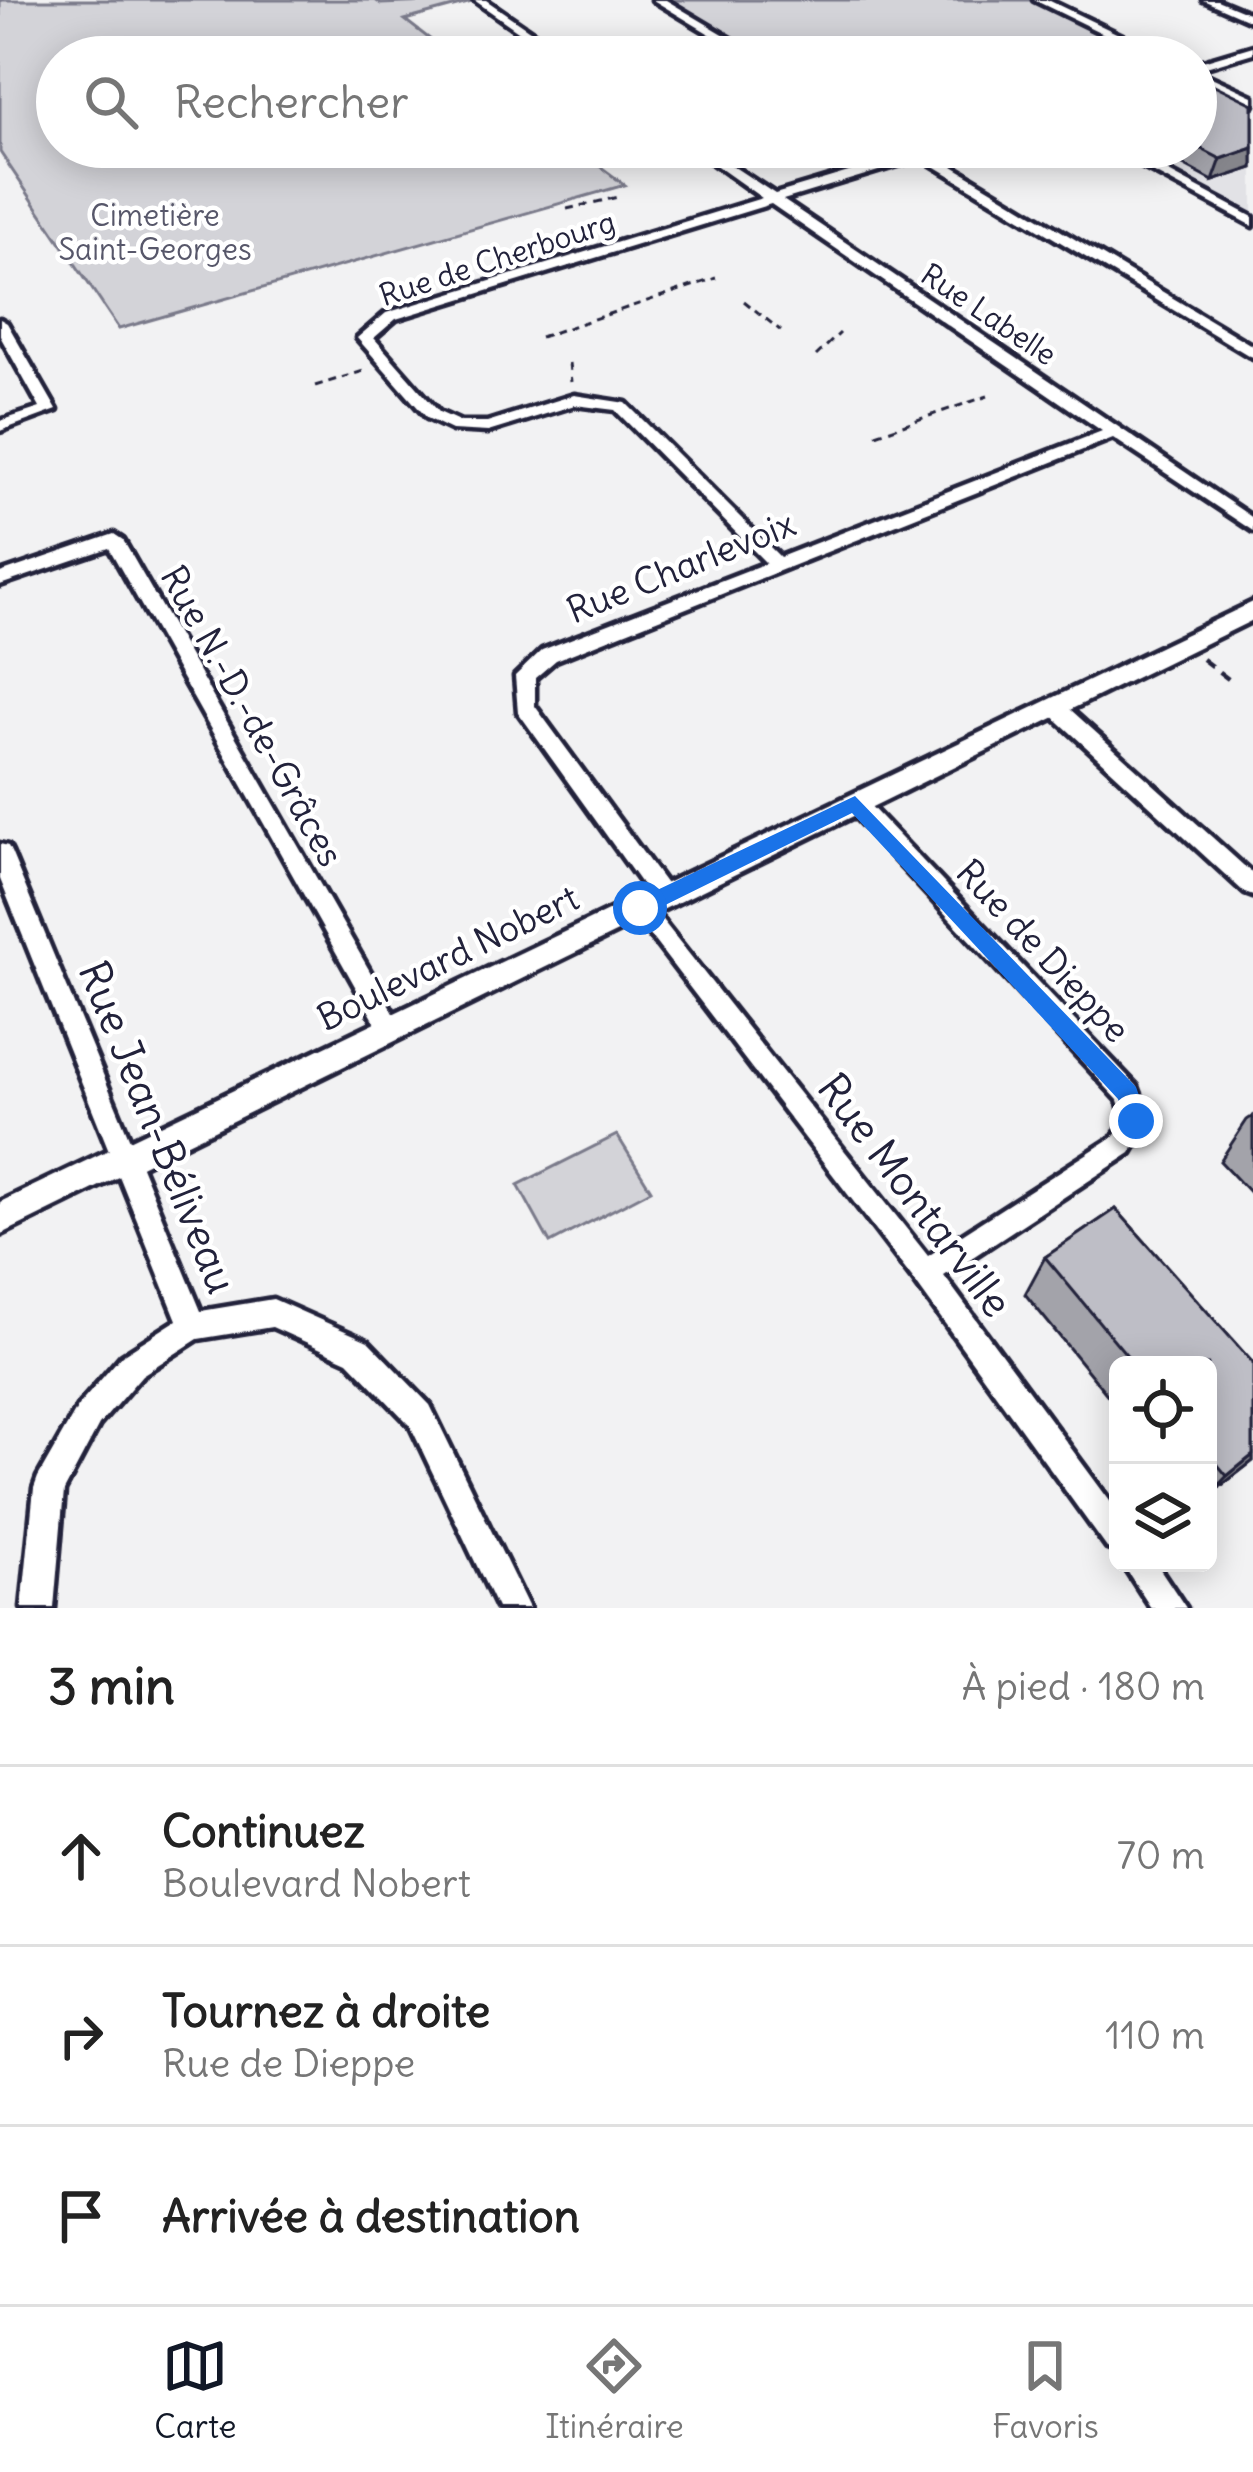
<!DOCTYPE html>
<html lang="fr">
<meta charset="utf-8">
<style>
:root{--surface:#fff;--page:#f2f2f2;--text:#222;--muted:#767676;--line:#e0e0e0;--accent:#111827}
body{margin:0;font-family:Delius,sans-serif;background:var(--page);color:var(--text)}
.controls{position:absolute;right:36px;bottom:36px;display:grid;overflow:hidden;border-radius:18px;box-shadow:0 6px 30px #0003}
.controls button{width:108px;height:108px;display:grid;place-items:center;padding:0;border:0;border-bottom:3px solid var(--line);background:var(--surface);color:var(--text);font:60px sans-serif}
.stop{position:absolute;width:36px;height:36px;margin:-27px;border:9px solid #1a73e8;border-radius:50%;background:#fff}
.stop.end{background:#1a73e8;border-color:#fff;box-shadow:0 3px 12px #0008}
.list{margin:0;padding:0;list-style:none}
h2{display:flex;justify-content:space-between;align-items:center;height:156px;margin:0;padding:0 48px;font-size:51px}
h2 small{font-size:39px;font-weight:400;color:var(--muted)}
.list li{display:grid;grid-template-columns:78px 1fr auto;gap:36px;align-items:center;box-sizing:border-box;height:180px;padding:0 48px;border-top:3px solid var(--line)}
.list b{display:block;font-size:45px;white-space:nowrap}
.list p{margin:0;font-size:39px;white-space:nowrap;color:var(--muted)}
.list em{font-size:39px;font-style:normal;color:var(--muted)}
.icon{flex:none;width:66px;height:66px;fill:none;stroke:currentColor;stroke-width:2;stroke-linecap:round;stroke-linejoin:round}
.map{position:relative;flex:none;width:1253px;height:1608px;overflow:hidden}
.search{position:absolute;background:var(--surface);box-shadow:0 6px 30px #0003;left:36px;right:36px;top:36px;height:132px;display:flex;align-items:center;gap:30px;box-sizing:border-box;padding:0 42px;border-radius:66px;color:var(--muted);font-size:45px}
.sheet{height:696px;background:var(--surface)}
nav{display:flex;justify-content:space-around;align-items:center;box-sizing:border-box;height:168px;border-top:3px solid var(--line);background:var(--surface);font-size:33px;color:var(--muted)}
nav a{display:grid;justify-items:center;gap:6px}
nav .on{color:var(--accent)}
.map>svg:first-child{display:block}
.built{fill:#e2e2e6}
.green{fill:#d3d3d8;stroke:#7a7a8a;stroke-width:3}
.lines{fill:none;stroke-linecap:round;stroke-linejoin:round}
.minor-casing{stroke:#22223b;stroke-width:9}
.tertiary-casing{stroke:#22223b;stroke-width:9}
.path-far1{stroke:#22223b;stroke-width:3;stroke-dasharray:8 6;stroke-linecap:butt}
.path{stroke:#22223b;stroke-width:4.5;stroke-dasharray:12 9;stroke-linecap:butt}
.minor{fill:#fff;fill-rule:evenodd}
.tertiary{fill:#fff;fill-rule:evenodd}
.wall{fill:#a3a3aa;stroke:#22223b;stroke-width:3}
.shaded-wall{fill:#85858b;stroke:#22223b;stroke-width:3}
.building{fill:#bebec6;stroke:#22223b;stroke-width:3}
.route{fill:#1a73e8}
.labels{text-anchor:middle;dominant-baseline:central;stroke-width:9;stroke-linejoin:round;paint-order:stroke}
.far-park-label{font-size:30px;fill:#57576a;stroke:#fff}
.far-street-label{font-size:30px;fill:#22223b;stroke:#fff}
.street-label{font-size:36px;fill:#22223b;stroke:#fff}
.near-street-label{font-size:42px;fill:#22223b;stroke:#fff}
</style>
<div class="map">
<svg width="1253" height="1608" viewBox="0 0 1253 1608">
<rect width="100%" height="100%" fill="#f2f2f3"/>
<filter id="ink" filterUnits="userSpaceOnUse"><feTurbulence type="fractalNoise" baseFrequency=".00833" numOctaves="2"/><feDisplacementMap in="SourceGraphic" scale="24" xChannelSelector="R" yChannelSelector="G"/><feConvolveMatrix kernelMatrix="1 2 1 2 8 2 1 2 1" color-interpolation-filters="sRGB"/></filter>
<g filter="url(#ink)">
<polygon class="built" points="1253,101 1253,222 1112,147 1196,147"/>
<g class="green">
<polygon points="0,0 375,0 381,4 479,0 405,20 453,57 57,57 57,147 574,147 625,185 119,329 0,152"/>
<polygon points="658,0 1039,0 1160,57 756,57"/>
<polygon points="617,1135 651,1190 550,1243 518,1185"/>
</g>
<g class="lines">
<g class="minor-casing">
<g id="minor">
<polygon points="474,0 486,0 569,57 555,57"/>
<polygon points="653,0 666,0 762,57 748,57"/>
<polygon points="1034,0 1048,0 1166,57 1151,57"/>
<polygon points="1203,0 1217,0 1253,15 1253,22"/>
<polygon points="1253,46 1253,53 1196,70 1196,63"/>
<polygon points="1196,70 1253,96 1253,105 1196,78"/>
<path d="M690 147H704L775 194 912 153 913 147H950L933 154 1253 346V357L1248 355 921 158 783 200 1253 518V531L1113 438 556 660 535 678V706L671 891 674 897 671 903H655L518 712 515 676 542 650 766 563 615 410 575 405 488 432 452 430 427 418 357 338 386 313 762 198ZM771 204 1102 431 780 557 626 403 574 395 487 422H461L439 412 374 338 396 319Z"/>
<polygon points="1106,147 1122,147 1253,217 1253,226"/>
<polygon points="0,319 7,323 57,410 0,431 0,421 40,408 0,336"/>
<polygon points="114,534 123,540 399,1022 403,1029 399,1036 391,1039 383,1036 109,548 0,585 0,573"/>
<polygon points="1054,699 1061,701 1253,874 1253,896 1245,893 1047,711 1044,706 1047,701"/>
<polygon points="855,795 862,797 1137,1086 1150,1121 1131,1153 944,1276 1118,1512 1118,1552 1107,1548 915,1282 629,908 632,902 648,902 928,1256 1113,1137 1124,1120 1118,1100 848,809 845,803"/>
<polygon points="0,844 8,846 11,852 201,1311 273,1299 368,1341 430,1405 529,1608 497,1608 410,1425 348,1361 272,1327 198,1339 142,1375 99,1425 64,1491 54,1608 22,1608 34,1488 38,1477 79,1405 122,1355 177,1320 0,879"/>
<polygon points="1122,1563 1156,1563 1186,1608 1151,1608"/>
</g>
</g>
<g class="tertiary-casing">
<polygon id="tertiary" points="1253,602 1253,620 0,1235 0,1202"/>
</g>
<g class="path-far1">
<polyline points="567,209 618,197"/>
<polyline points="744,301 781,331"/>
<polyline points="540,337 716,278"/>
<polyline points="816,356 840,333"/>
<polyline points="569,363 571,382"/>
<polyline points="315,386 367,370"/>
<polyline points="876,434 988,396"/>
</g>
<polyline class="path" points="1202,659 1231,681"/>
<use href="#minor" class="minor"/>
<use href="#tertiary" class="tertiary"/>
</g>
<g class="wall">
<polygon points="1196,78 1253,104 1253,168 1213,181 1150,147 1196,147"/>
<polygon points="1253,1116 1253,1196 1220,1161 1247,1120"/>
<polygon points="1116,1209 1253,1363 1253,1461 1208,1496 1208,1365 1118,1365 1118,1408 1025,1294 1045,1257"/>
</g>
<g class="shaded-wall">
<polygon points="1253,148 1253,168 1213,181 1221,159"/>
<polygon points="1253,1455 1253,1461 1208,1496 1227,1476"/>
</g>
<g class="building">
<polygon points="1198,77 1253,104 1253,148 1221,159 1196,146 1196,78"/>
<polygon points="1116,1209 1253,1363 1253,1455 1227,1476 1208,1453 1208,1365 1135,1365 1045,1257"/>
</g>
</g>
<polygon class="route" points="855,796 1136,1087 1148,1121 1145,1128 1128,1128 1118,1099 852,813 647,914 632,914 629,908 632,902"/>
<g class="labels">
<g class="far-park-label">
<text x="155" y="215">Cimetière<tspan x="155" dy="34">Saint-Georges</tspan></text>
</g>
<g class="far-street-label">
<text transform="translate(497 258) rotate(-18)">Rue de Cherbourg</text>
<text transform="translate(989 314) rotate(34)">Rue Labelle</text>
</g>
<g class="street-label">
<text transform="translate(681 567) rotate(-22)">Rue Charlevoix</text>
<text transform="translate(252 716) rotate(61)">Rue N.-D.-de-Grâces</text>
<text transform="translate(1043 951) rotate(47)">Rue de Dieppe</text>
<text transform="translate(448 958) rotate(-26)">Boulevard Nobert</text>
</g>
<g class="near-street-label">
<text transform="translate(158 1127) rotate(68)">Rue Jean-Béliveau</text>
<text transform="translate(915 1195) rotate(53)">Rue Montarville</text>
</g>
</g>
</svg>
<div class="controls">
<button><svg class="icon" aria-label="locate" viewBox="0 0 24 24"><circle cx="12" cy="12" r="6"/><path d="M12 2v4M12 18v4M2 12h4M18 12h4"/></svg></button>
<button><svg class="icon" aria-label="layers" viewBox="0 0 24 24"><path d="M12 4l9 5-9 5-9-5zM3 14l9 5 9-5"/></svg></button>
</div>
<div class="stop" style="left:640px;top:908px"></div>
<div class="stop end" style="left:1136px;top:1121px"></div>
<div class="search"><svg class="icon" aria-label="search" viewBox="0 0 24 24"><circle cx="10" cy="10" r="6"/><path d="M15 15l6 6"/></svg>Rechercher</div>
</div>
<section class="sheet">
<h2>3 min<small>À pied · 180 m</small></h2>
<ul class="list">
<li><svg class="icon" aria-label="ahead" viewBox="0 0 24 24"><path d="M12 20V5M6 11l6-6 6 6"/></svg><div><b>Continuez</b><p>Boulevard Nobert</p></div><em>70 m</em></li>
<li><svg class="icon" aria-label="right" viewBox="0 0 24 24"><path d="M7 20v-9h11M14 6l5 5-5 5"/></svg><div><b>Tournez à droite</b><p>Rue de Dieppe</p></div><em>110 m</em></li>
<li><svg class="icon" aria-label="arrive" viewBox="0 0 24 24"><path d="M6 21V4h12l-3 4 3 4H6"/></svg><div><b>Arrivée à destination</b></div></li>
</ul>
</section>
<nav>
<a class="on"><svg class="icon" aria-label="map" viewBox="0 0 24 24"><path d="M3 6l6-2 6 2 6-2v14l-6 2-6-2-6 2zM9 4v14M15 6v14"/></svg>Carte</a>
<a><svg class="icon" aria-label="directions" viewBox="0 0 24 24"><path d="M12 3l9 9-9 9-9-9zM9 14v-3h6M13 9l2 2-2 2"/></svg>Itinéraire</a>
<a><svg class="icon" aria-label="saved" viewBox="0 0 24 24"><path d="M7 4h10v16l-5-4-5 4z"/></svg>Favoris</a>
</nav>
